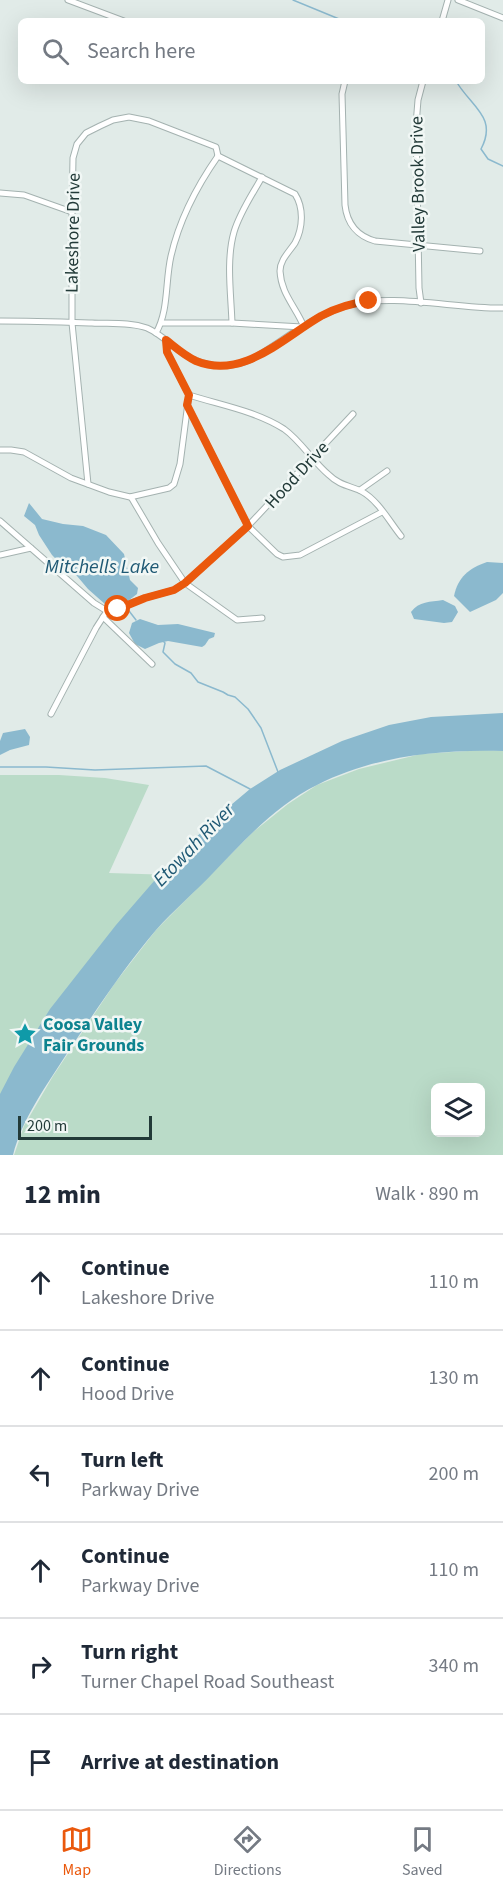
<!DOCTYPE html>
<meta charset="utf-8">
<style>
:root{--surface:#fff;--page:#f6f6f7;--text:#1f2937;--muted:#747a83;--line:#e0e1e3;--accent:#ea580c}
body{margin:0;font-family:"Source Sans 3",sans-serif;background:var(--page);color:var(--text)}
.controls{position:absolute;right:18px;bottom:18px;display:grid;overflow:hidden;border-radius:9px;box-shadow:0 6px 24px #0002}
.controls button{width:54px;height:54px;display:grid;place-items:center;padding:0;border:0;border-bottom:2px solid var(--line);background:var(--surface);color:var(--text);font:30px sans-serif}
.scale{position:absolute;left:18px;bottom:15px;width:134px;box-sizing:border-box;padding-left:6px;border:3px solid #223a38;border-top:0;font-size:16px;line-height:21px;white-space:nowrap;color:#223a38;-webkit-text-stroke:4px #f1f7f5;paint-order:stroke}
.stop{position:absolute;width:18px;height:18px;margin:-14px;border:4px solid #ea580c;border-radius:50%;background:#fff}
.stop.end{background:#ea580c;border-color:#fff;box-shadow:0 2px 6px #0008}
.list{margin:0;padding:0;list-style:none}
h2{display:flex;justify-content:space-between;align-items:center;height:78px;margin:0;padding:0 24px;font-size:26px}
h2 small{font-size:20px;font-weight:400;color:var(--muted)}
.list li{display:grid;grid-template-columns:39px 1fr auto;gap:18px;align-items:center;box-sizing:border-box;height:96px;padding:0 24px;border-top:2px solid var(--line)}
.list b{display:block;font-size:22px;white-space:nowrap}
.list p{margin:0;font-size:20px;white-space:nowrap;color:var(--muted)}
.list em{font-size:20px;font-style:normal;color:var(--muted)}
.icon{flex:none;width:33px;height:33px;fill:none;stroke:currentColor;stroke-width:2;stroke-linecap:round;stroke-linejoin:round}
.map{position:relative;flex:none;width:503px;height:1155px;overflow:hidden}
.search{position:absolute;background:var(--surface);box-shadow:0 6px 24px #0002;left:18px;right:18px;top:18px;height:66px;display:flex;align-items:center;gap:15px;box-sizing:border-box;padding:0 21px;border-radius:9px;color:var(--muted);font-size:22px}
.sheet{height:654px;background:var(--surface)}
nav{display:flex;justify-content:space-around;align-items:center;box-sizing:border-box;height:84px;border-top:2px solid var(--line);background:var(--surface);font-size:16px;color:var(--muted)}
nav a{display:grid;justify-items:center;gap:3px}
nav .on{color:var(--accent)}
.map>svg:first-child{display:block}
.green{fill:#badbc8;fill-rule:evenodd}
.water{fill:#8bb9ce}
.lines{fill:none;stroke-linecap:round;stroke-linejoin:round}
.stream{stroke:#8bb9ce;stroke-width:1.5}
.minor-casing{stroke:#a4b2b0;stroke-width:7}
.minor{stroke:#fff;stroke-width:5}
.route{stroke:#ea580c;stroke-width:8}
.labels{text-anchor:middle;dominant-baseline:central;stroke-width:5;stroke-linejoin:round;paint-order:stroke}
.street-label{font-size:18px;fill:#223a38;stroke:#f1f7f5}
.culture-label{font-size:18px;font-weight:bold;fill:#0d838f;stroke:#f1f7f5;text-anchor:start}
.water-label{font-size:20px;font-style:italic;fill:#1f5974;stroke:#f1f7f5}
</style>
<div class="map">
<svg width="503" height="1155" viewBox="0 0 503 1155">
<rect width="100%" height="100%" fill="#e1ebe8"/>
<g class="green">
<path d="M483 750 503 751V1155H14L24 1126 53 1076 115 983 156 930 253 832 288 804 317 785 359 769 421 754ZM436 1088H480V1132H436Z"/>
<polygon points="0,775 59,775 105,778 149,785 109,873 174,875 0,1116"/>
</g>
<g class="water">
<polygon points="29,503 42,519 63,524 83,526 106,535 124,554 130,580 138,588 137,594 124,604 111,607 106,605 88,589 77,576 63,566 52,555 39,535 35,525 24,516"/>
<path d="M487 562 503 563V593L496 600 470 612 454 596C458 577 469 568 487 562Z"/>
<path d="M443 600 455 606 458 612 452 622 444 623 414 619 411 612C419 601 430 602 443 600Z"/>
<polygon points="140,619 158,625 178,624 215,633 214,637 209,639 205,645 202,647 168,641 159,643 145,649 135,644 129,633 132,623"/>
<path d="M503 713V751C441 749 373 756 317 785 276 805 245 840 214 872 195 892 174 910 156 930 123 969 94 1013 66 1055 46 1086 22 1119 13 1155H0V1094L14 1067 50 1009 116 925 174 858 225 810 250 789 280 770 342 741 389 725 431 717Z"/>
<polygon points="25,729 30,737 29,745 10,750 0,755 0,741 3,733"/>
</g>
<g class="lines">
<g class="stream">
<polyline points="293,0 344,21"/>
<path d="M456 81C471 107 498 117 481 149L488 159 503 166"/>
<polyline points="126,607 136,620"/>
<polyline points="164,642 165,643 163,652 175,664 191,673 198,682 223,692 228,695 235,697 248,709 261,728 278,772"/>
<polyline points="0,767 46,767 95,770 206,766 250,789"/>
</g>
<g class="minor-casing">
<g id="minor">
<polyline points="68,0 124,21"/>
<polyline points="458,0 503,18"/>
<polyline points="442,21 448,0"/>
<path d="M345 81 342 94 345 205C347 223 357 236 375 241L480 251"/>
<path d="M218 156 295 194C304 208 303 228 295 243 289 252 280 260 280 271 281 294 296 307 304 327"/>
<polyline points="0,193 24,195 72,212"/>
<polyline points="421,303 419,288 416,125 418,100 423,81"/>
<path d="M0 321C31 321 61 322 92 323 110 324 129 322 147 328 161 334 172 346 184 354 206 369 231 369 254 358 284 340 313 316 346 306 390 292 456 309 503 308"/>
<polyline points="162,323 232,323 302,327"/>
<path d="M232 323C231 294 226 260 234 232 240 212 252 195 262 177"/>
<path d="M156 333C169 310 165 282 171 256 179 221 197 186 218 156"/>
<polyline points="166,340 167,352 189,395"/>
<path d="M189 395C220 405 256 411 284 429 301 441 313 462 329 475 339 485 350 486 361 491 378 500 389 521 401 536"/>
<polyline points="187,405 248,526 277,554 283,557 300,555 382,512"/>
<polyline points="0,450 11,450 24,452 71,478 109,492 130,497 169,488 174,484 180,464 189,395"/>
<polyline points="88,484 72,323 72,212 73,158 77,144 86,133 100,126 113,120 129,117 149,121 216,147 218,156"/>
<polyline points="360,490 387,471"/>
<polyline points="131,497 158,543 185,583 237,620 262,618"/>
<polyline points="0,521 94,603 107,611"/>
<polyline points="0,555 31,548"/>
<polyline points="107,611 145,598 174,590 185,583 248,526 353,414"/>
<polyline points="103,617 152,664"/>
<polyline points="51,714 96,628 107,611"/>
</g>
</g>
<use href="#minor" class="minor"/>
</g>
<g class="lines">
<path class="route" d="M118 609 145 598 174 590 185 583 248 526 187 405 189 395 167 352 166 340C175 347 185 356 196 361 243 380 283 338 321 316 336 308 352 303 369 301"/>
</g>
<defs>
<g id="sight-bare" transform="scale(1.8)"><path d="M0-6L1.8-2.2L6-1.7L2.9 1.2L3.7 5.4L0 3.3L-3.7 5.4L-2.9 1.2L-6-1.7L-1.8-2.2Z" fill="#0f9aa8" stroke="#f1f7f5" stroke-width="2.5" paint-order="stroke"/></g>
</defs>
<g fill-rule="evenodd">
<use href="#sight-bare" x="25" y="1034"/>
</g>
<g class="labels">
<g class="street-label">
<text transform="translate(418 184) rotate(-91)">Valley Brook Drive</text>
<text transform="translate(73 233) rotate(-89)">Lakeshore Drive</text>
<text transform="translate(297 475) rotate(-47)">Hood Drive</text>
</g>
<g class="culture-label">
<text x="43" y="1024">Coosa Valley<tspan x="43" dy="21">Fair Grounds</tspan></text>
</g>
<g class="water-label">
<text x="102" y="567">Mitchells Lake</text>
<text transform="translate(194 845) rotate(-46)">Etowah River</text>
</g>
</g>
</svg>
<div class="controls">
<button><svg class="icon" aria-label="layers" viewBox="0 0 24 24"><path d="M12 4l9 5-9 5-9-5zM3 14l9 5 9-5"/></svg></button>
</div>
<div class="scale">200 m</div>
<div class="stop" style="left:118px;top:609px"></div>
<div class="stop end" style="left:369px;top:301px"></div>
<div class="search"><svg class="icon" aria-label="search" viewBox="0 0 24 24"><circle cx="10" cy="10" r="6"/><path d="M15 15l6 6"/></svg>Search here</div>
</div>
<section class="sheet">
<h2>12 min<small>Walk · 890 m</small></h2>
<ul class="list">
<li><svg class="icon" aria-label="ahead" viewBox="0 0 24 24"><path d="M12 20V5M6 11l6-6 6 6"/></svg><div><b>Continue</b><p>Lakeshore Drive</p></div><em>110 m</em></li>
<li><svg class="icon" aria-label="ahead" viewBox="0 0 24 24"><path d="M12 20V5M6 11l6-6 6 6"/></svg><div><b>Continue</b><p>Hood Drive</p></div><em>130 m</em></li>
<li><svg class="icon" aria-label="left" viewBox="0 0 24 24"><path d="M17 20v-9H6M10 6l-5 5 5 5"/></svg><div><b>Turn left</b><p>Parkway Drive</p></div><em>200 m</em></li>
<li><svg class="icon" aria-label="ahead" viewBox="0 0 24 24"><path d="M12 20V5M6 11l6-6 6 6"/></svg><div><b>Continue</b><p>Parkway Drive</p></div><em>110 m</em></li>
<li><svg class="icon" aria-label="right" viewBox="0 0 24 24"><path d="M7 20v-9h11M14 6l5 5-5 5"/></svg><div><b>Turn right</b><p>Turner Chapel Road Southeast</p></div><em>340 m</em></li>
<li><svg class="icon" aria-label="arrive" viewBox="0 0 24 24"><path d="M6 21V4h12l-3 4 3 4H6"/></svg><div><b>Arrive at destination</b></div></li>
</ul>
</section>
<nav>
<a class="on"><svg class="icon" aria-label="map" viewBox="0 0 24 24"><path d="M3 6l6-2 6 2 6-2v14l-6 2-6-2-6 2zM9 4v14M15 6v14"/></svg>Map</a>
<a><svg class="icon" aria-label="directions" viewBox="0 0 24 24"><path d="M12 3l9 9-9 9-9-9zM9 14v-3h6M13 9l2 2-2 2"/></svg>Directions</a>
<a><svg class="icon" aria-label="saved" viewBox="0 0 24 24"><path d="M7 4h10v16l-5-4-5 4z"/></svg>Saved</a>
</nav>
